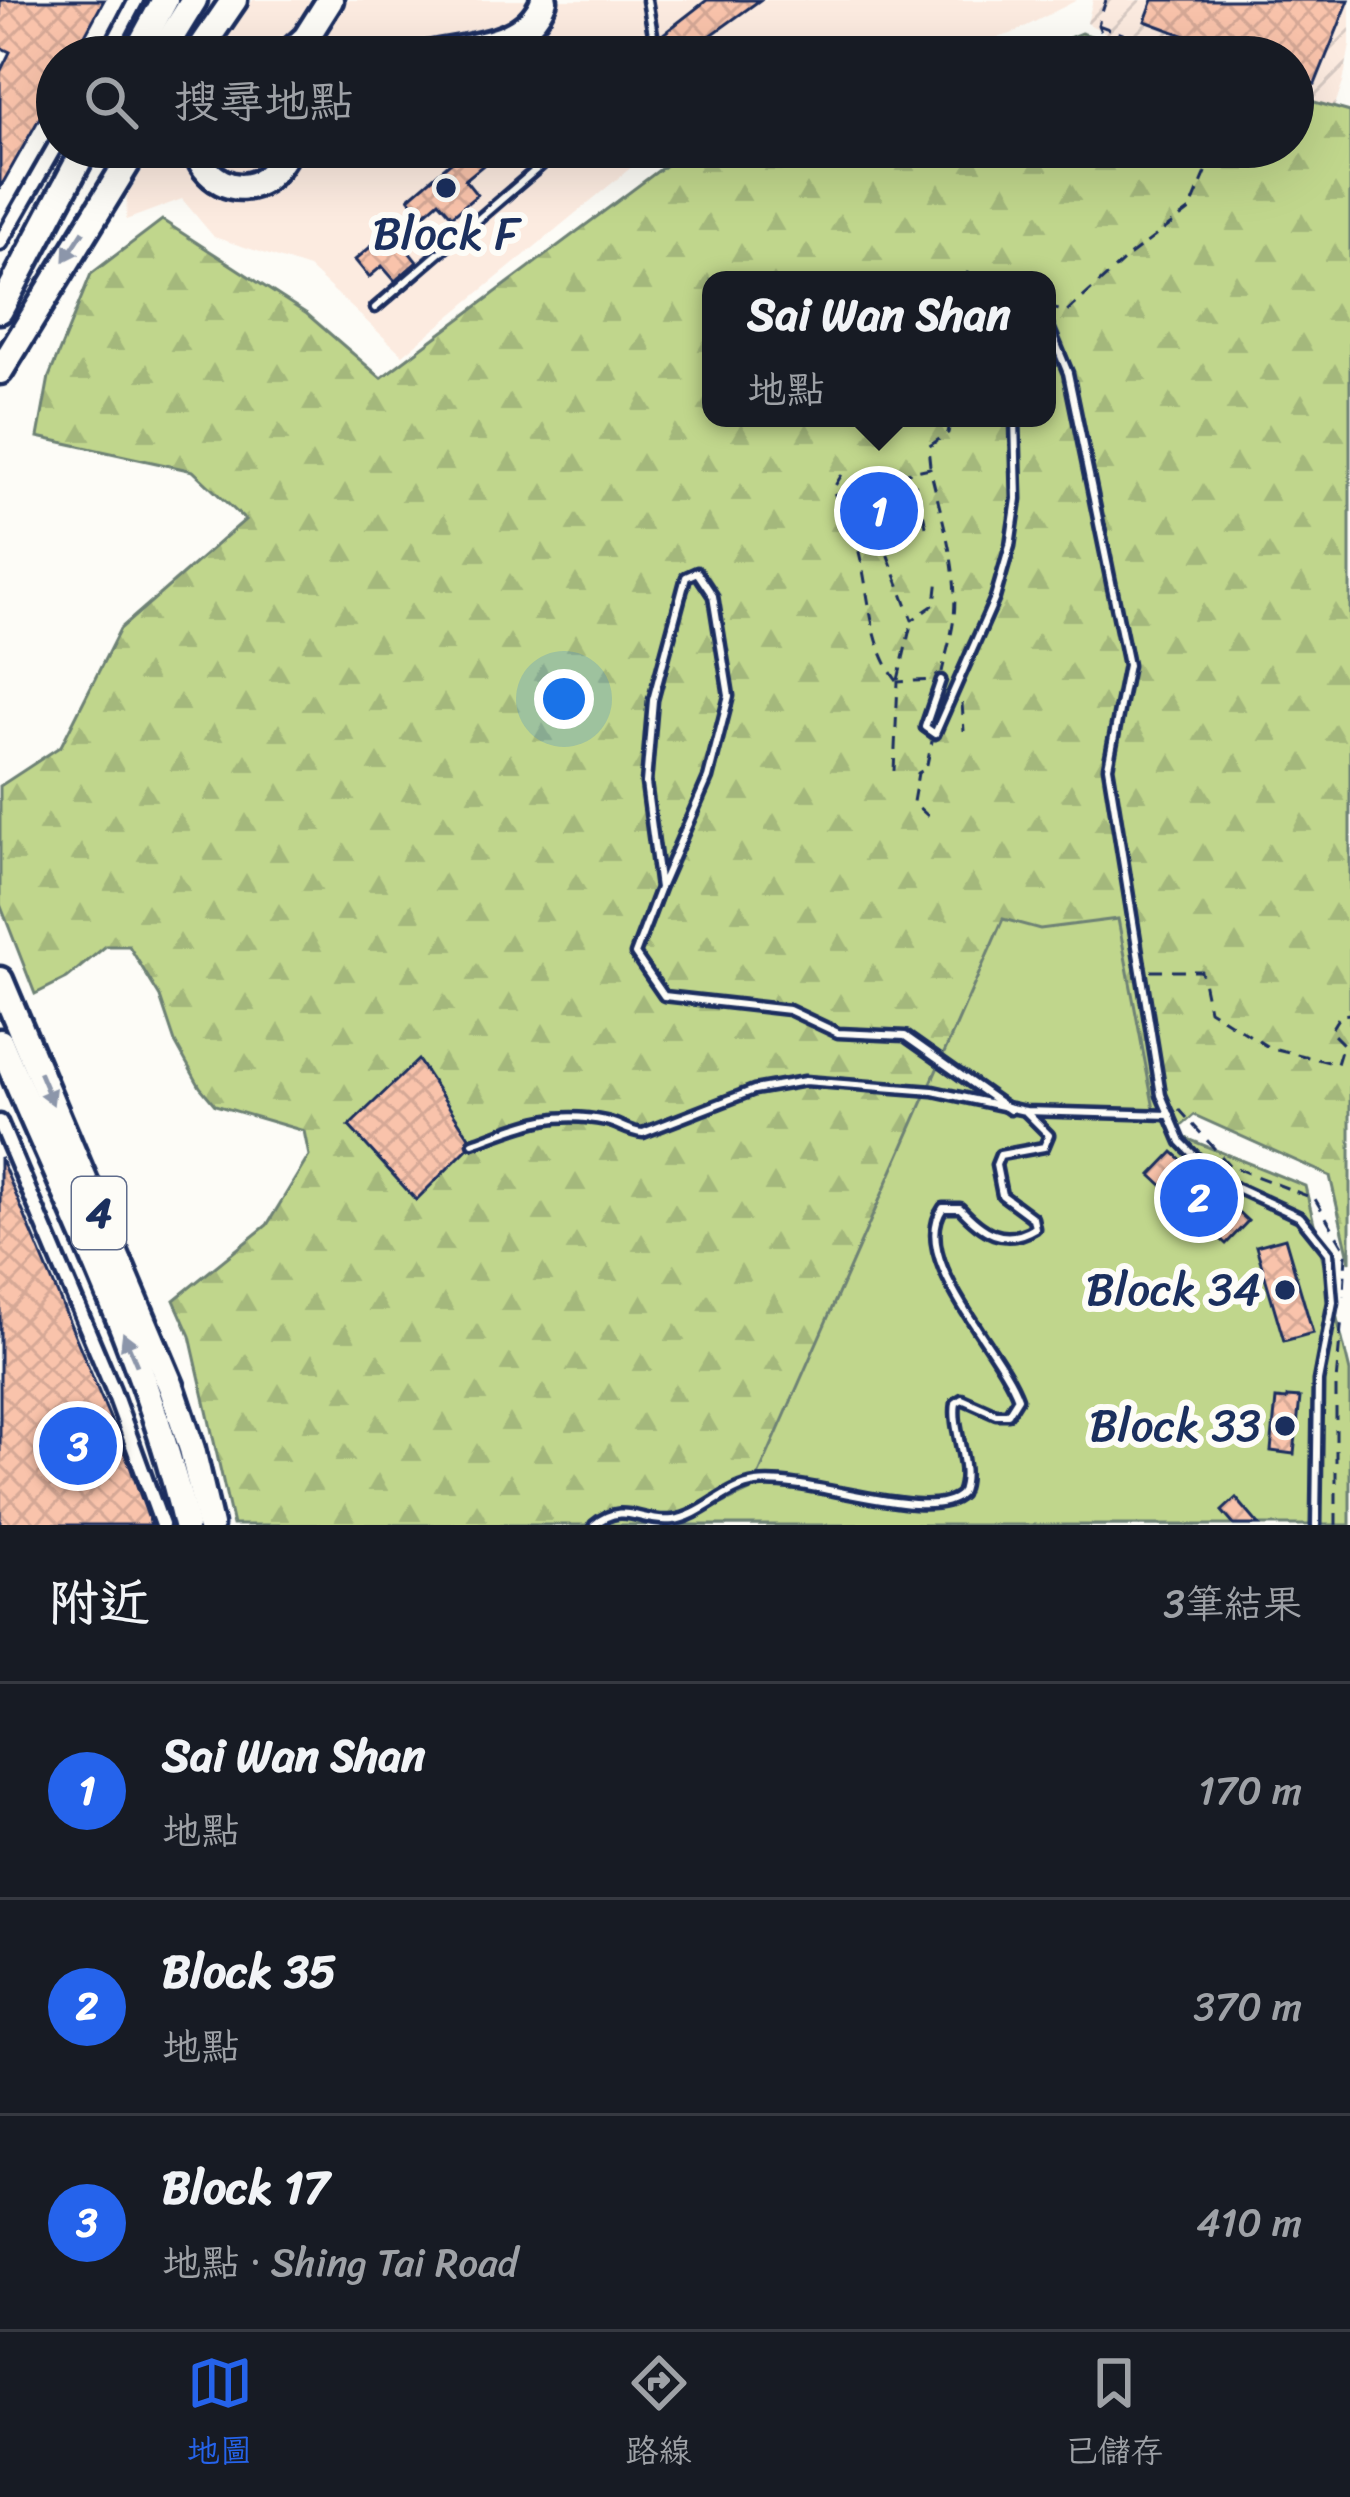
<!DOCTYPE html>
<html lang="zh-TW">
<meta charset="utf-8">
<style>
:root{--surface:#171b24;--page:#242831;--text:#f1f3f6;--muted:#9ea1a6;--line:#363941;--accent:#2563eb}
body{margin:0;font-family:Sriracha,"LXGW WenKai TC",sans-serif;background:var(--page);color:var(--text)}
.you{position:absolute;left:564px;top:699px;width:42px;height:42px;margin:-30px;border:9px solid #fff;border-radius:50%;background:#1a73e8;box-shadow:0 0 0 18px #1a73e833}
.badge{display:grid;place-items:center;width:78px;height:78px;border-radius:50%;background:var(--accent);color:#fff;font-size:39px;font-weight:700}
.pin{position:absolute;translate:-50% -50%;border:6px solid #fff;box-shadow:0 3px 12px #0006}
.popup{position:absolute;left:702px;top:271px;width:354px;height:156px;box-sizing:border-box;display:grid;place-content:center;border-radius:24px;background:var(--surface);filter:drop-shadow(0 3px 9px #0005);font-size:39px;white-space:nowrap;color:var(--muted)}
.popup b{font-size:45px;color:var(--text)}
.popup::after{content:'';position:absolute;left:50%;top:100%;margin-left:-24px;border:24px solid transparent;border-top-color:var(--surface)}
.list{margin:0;padding:0;list-style:none}
h2{display:flex;justify-content:space-between;align-items:center;height:156px;margin:0;padding:0 48px;font-size:51px}
h2 small{font-size:39px;font-weight:400;color:var(--muted)}
.list li{display:grid;grid-template-columns:78px 1fr auto;gap:36px;align-items:center;box-sizing:border-box;height:216px;padding:0 48px;border-top:3px solid var(--line)}
.list b{display:block;font-size:45px;white-space:nowrap}
.list p{margin:0;font-size:39px;white-space:nowrap;color:var(--muted)}
.list em{font-size:39px;font-style:normal;color:var(--muted)}
.icon{flex:none;width:66px;height:66px;fill:none;stroke:currentColor;stroke-width:2;stroke-linecap:round;stroke-linejoin:round}
.map{position:relative;flex:none;width:1350px;height:1525px;overflow:hidden}
.search{position:absolute;background:var(--surface);box-shadow:0 12px 48px #0002;left:36px;right:36px;top:36px;height:132px;display:flex;align-items:center;gap:30px;box-sizing:border-box;padding:0 42px;border-radius:66px;color:var(--muted);font-size:45px}
.sheet{height:804px;background:var(--surface)}
nav{display:flex;justify-content:space-around;align-items:center;box-sizing:border-box;height:168px;border-top:3px solid var(--line);background:var(--surface);font-size:33px;color:var(--muted)}
nav a{display:grid;justify-items:center;gap:6px}
nav .on{color:var(--accent)}
.map>svg:first-child{display:block}
.built{fill:#fcebe0}
.industrial{fill:url(#industrial-furrows)}
.forest{fill:url(#forest-firs);stroke:#6e8275;stroke-width:3;fill-rule:evenodd}
.green{fill:#c0d68c;stroke:#6e8275;stroke-width:3}
.building{fill:url(#building-cross-hatch);stroke:#1b2f5e;stroke-width:3}
.lines{fill:none;stroke-linecap:round;stroke-linejoin:round}
.lane-casing{stroke:#1b2f5e;stroke-width:15}
.street-casing{stroke:#1b2f5e;stroke-width:21}
.highway-casing{stroke:#1b2f5e;stroke-width:33}
.path{stroke:#1b2f5e;stroke-width:3;stroke-dasharray:12 9;stroke-linecap:butt}
.lane{stroke:#fdfcf7;stroke-width:6}
.street{stroke:#fdfcf7;stroke-width:12}
.highway{stroke:#fdfcf7;stroke-width:24}
.oneway{fill:#8c96aa}
.poi-dot{fill:#1b2f5e;stroke:#fdfcf7;stroke-width:4.5}
.labels{text-anchor:middle;dominant-baseline:central;stroke-width:12;stroke-linejoin:round;paint-order:stroke}
.shield{fill:#fdfcf7;stroke:#5f6c8c;stroke-width:3}
.shield-label{font-size:42px;font-weight:bold;fill:#1b2f5e}
.poi-label{font-size:45px;fill:#1b2f5e;stroke:#fdfcf7;text-anchor:end}
</style>
<div class="map">
<svg width="1350" height="1525" viewBox="0 0 1350 1525">
<defs>
<pattern id="industrial-furrows" width="10" height="10" patternUnits="userSpaceOnUse" patternTransform="scale(3)"><rect width="10" height="10" fill="#fcebe0"/><path d="M-1 1l2-2M0 10L10 0M9 11l2-2" fill="none" stroke="#d7cac3"/></pattern>
<pattern id="forest-firs" width="22" height="20" patternUnits="userSpaceOnUse" patternTransform="scale(3)"><rect width="22" height="20" fill="#c0d68c"/><path d="M5 1l3.5 6h-7zM16 11l3.5 6h-7z" fill="#a4b87b"/></pattern>
<pattern id="building-cross-hatch" width="8" height="8" patternUnits="userSpaceOnUse" patternTransform="scale(3)"><rect width="8" height="8" fill="#f9c3ab"/><path d="M0 0l8 8M0 8l8-8" fill="none" stroke="#d5a896"/></pattern>
</defs>
<rect width="100%" height="100%" fill="#fdfcf7"/>
<filter id="ink" filterUnits="userSpaceOnUse"><feTurbulence type="fractalNoise" baseFrequency=".00833" numOctaves="2"/><feDisplacementMap in="SourceGraphic" scale="24" xChannelSelector="R" yChannelSelector="G"/><feConvolveMatrix kernelMatrix="1 2 1 2 8 2 1 2 1" color-interpolation-filters="sRGB"/></filter>
<g filter="url(#ink)">
<g class="built">
<polygon points="253,0 1077,0 1011,34 924,57 214,57"/>
<polygon points="157,147 656,147 403,355 309,268 214,237 182,199 126,220 127,195"/>
</g>
<polygon class="industrial" points="1093,0 1350,0 1350,45 1343,83 1332,113 1293,121 1293,57 1130,57 1118,51 1109,35 1087,23"/>
<g class="forest">
<polygon points="1081,33 1162,57 1022,57"/>
<path d="M1293 96 1350 112V1262L1330 1176 1194 1115 1132 1170 1195 1525H233L190 1336 174 1300 267 1225 309 1156 304 1131 215 1105 200 1087 175 1042 160 997 129 946H106L67 978 35 994 0 904V786L61 746 120 629 245 520 193 471 38 437 49 377 91 274 162 220 307 314 381 378 690 147H1293ZM711 280H1047V418H711Z"/>
</g>
<polygon class="green" points="1003,919 1040,929 1118,919 1154,1109 1178,1135 1305,1186 1350,1372 1350,1525 677,1525 752,1490"/>
<g class="building">
<polygon points="0,0 104,0 73,57 57,57 57,87 0,188 0,72 10,52 0,47"/>
<polygon points="707,0 760,0 681,57 662,35"/>
<polygon points="1153,0 1349,0 1315,84 1293,76 1293,57 1242,57 1145,21"/>
<polygon points="485,147 550,147 528,165 516,150 499,164 493,157 465,180 477,195 452,216 439,201 423,215 409,198 465,150 472,158"/>
<polygon points="402,220 417,237 405,247 417,262 395,281 382,266 369,277 355,260"/>
<polygon points="887,487 897,531 876,536 866,491"/>
<polygon points="418,1060 469,1137 468,1148 416,1200 349,1126"/>
<polygon points="1173,1152 1248,1221 1226,1244 1151,1175"/>
<polygon points="0,1157 130,1466 151,1525 0,1525"/>
<polygon points="1285,1238 1313,1333 1284,1341 1256,1246"/>
<polygon points="1287,1397 1300,1398 1294,1454 1271,1451 1276,1399 1286,1400"/>
<polygon points="1236,1498 1259,1525 1234,1525 1222,1511"/>
</g>
<g class="lines">
<g class="lane-casing">
<g id="lane">
<polyline points="647,0 657,57"/>
<polyline points="375,308 560,149 572,147"/>
<polyline points="1047,322 1068,373 1128,665 1108,767 1161,1095 1181,1142 1217,1179 1300,1217 1329,1253 1333,1302 1318,1381 1316,1525"/>
<polyline points="941,680 925,727 935,734 995,598 1010,546 1017,499 1015,418"/>
<polyline points="660,888 708,778 729,696 713,596 697,572 686,577 653,700 646,783 660,888 635,954 664,996 789,1010 838,1033 905,1036 1010,1110"/>
<path d="M473 1143C523 1125 552 1110 606 1121 620 1124 628 1132 643 1133L754 1090 805 1081 933 1091 1025 1111 1170 1115"/>
<path d="M594 1525C625 1500 640 1524 673 1520 703 1516 725 1487 756 1483 811 1476 930 1525 961 1494 973 1466 951 1431 956 1403L962 1399 996 1414H1008L1018 1398C1001 1349 908 1258 943 1208H960C982 1232 1004 1247 1035 1228L1033 1218 1002 1195 996 1165 1000 1155 1044 1147 1049 1135 1025 1111"/>
</g>
</g>
<g class="street-casing">
<g id="street">
<polyline points="106,57 136,0"/>
<polyline points="0,243 57,143"/>
<polyline points="0,1122 113,1390 162,1525"/>
</g>
</g>
<g class="highway-casing">
<g id="highway">
<polyline points="134,57 165,0"/>
<polyline points="159,57 194,0"/>
<polyline points="195,57 234,0"/>
<polyline points="285,57 306,38 330,0"/>
<path d="M419 57C463 46 526 49 544 0"/>
<path d="M195 147C203 178 235 199 265 179 276 171 282 158 290 147"/>
<polyline points="0,310 86,147"/>
<polyline points="0,371 137,147"/>
<polyline points="0,980 171,1386 192,1449 210,1525"/>
<path d="M0 1042C67 1200 147 1357 186 1525"/>
</g>
</g>
<g class="path">
<polyline points="1106,0 1098,25 1112,57"/>
<polyline points="1098,25 1183,56"/>
<polyline points="966,273 1000,280"/>
<polyline points="1047,307 1067,312 1129,256 1190,210 1212,158 1211,147"/>
<polyline points="930,466 928,447 948,433 951,418"/>
<path d="M860 488 841 476 833 489C840 511 854 530 859 552 870 595 869 645 897 681"/>
<polyline points="926,526 917,485 892,490 902,539 884,545 912,620 935,604 938,578"/>
<polyline points="904,538 911,533 908,511 921,508"/>
<path d="M884 545 867 531 861 489 889 477 930 468C941 517 959 566 954 617 952 635 946 654 942 672"/>
<polyline points="898,680 912,620"/>
<polyline points="962,703 964,731"/>
<polyline points="894,771 898,682 933,680"/>
<polyline points="928,816 913,802 918,773 926,769 932,741"/>
<polyline points="1151,971 1201,971 1209,1010 1268,1047 1337,1064 1343,1044 1330,1031 1340,1015 1350,1014"/>
<polyline points="1179,1109 1230,1166 1315,1199 1346,1251 1344,1296"/>
<polyline points="1336,1525 1336,1382 1342,1317"/>
</g>
<use href="#lane" class="lane"/>
<use href="#street" class="street"/>
<use href="#highway" class="highway"/>
</g>
<defs><path id="oneway-solid" d="M-6-.8H1V-3.2L6.5 0L1 3.2V.8H-6Z" transform="scale(3)"/></defs>
<g class="oneway">
<use href="#oneway-solid" transform="translate(74 246) rotate(123)"/>
<use href="#oneway-solid" transform="translate(46 1088) rotate(67)"/>
<use href="#oneway-solid" transform="translate(130 1349) rotate(-113)"/>
</g>
</g>
<g class="poi-dot">
<circle cx="446" cy="188" r="12"/>
<circle cx="1285" cy="1290" r="12"/>
<circle cx="1285" cy="1426" r="12"/>
</g>
<g class="labels">
<rect class="shield" x="72" y="1177" width="54" height="72" rx="9"/>
<g class="shield-label">
<text x="99" y="1213">4</text>
</g>
<g class="poi-label">
<text x="446" y="234" text-anchor="middle">Block F</text>
<text x="1261" y="1290">Block 34</text>
<text x="1261" y="1426">Block 33</text>
</g>
</g>
</svg>
<div class="you"></div>
<div class="pin badge" style="left:879px;top:511px">1</div>
<div class="popup"><b>Sai Wan Shan</b>地點</div>
<div class="pin badge" style="left:1199px;top:1198px">2</div>
<div class="pin badge" style="left:78px;top:1446px">3</div>
<div class="search"><svg class="icon" aria-label="search" viewBox="0 0 24 24"><circle cx="10" cy="10" r="6"/><path d="M15 15l6 6"/></svg>搜尋地點</div>
</div>
<section class="sheet">
<h2>附近<small>3筆結果</small></h2>
<ul class="list">
<li><span class="badge">1</span><div><b>Sai Wan Shan</b><p>地點</p></div><em>170 m</em></li>
<li><span class="badge">2</span><div><b>Block 35</b><p>地點</p></div><em>370 m</em></li>
<li><span class="badge">3</span><div><b>Block 17</b><p>地點 · Shing Tai Road</p></div><em>410 m</em></li>
</ul>
</section>
<nav>
<a class="on"><svg class="icon" aria-label="map" viewBox="0 0 24 24"><path d="M3 6l6-2 6 2 6-2v14l-6 2-6-2-6 2zM9 4v14M15 6v14"/></svg>地圖</a>
<a><svg class="icon" aria-label="directions" viewBox="0 0 24 24"><path d="M12 3l9 9-9 9-9-9zM9 14v-3h6M13 9l2 2-2 2"/></svg>路線</a>
<a><svg class="icon" aria-label="saved" viewBox="0 0 24 24"><path d="M7 4h10v16l-5-4-5 4z"/></svg>已儲存</a>
</nav>
